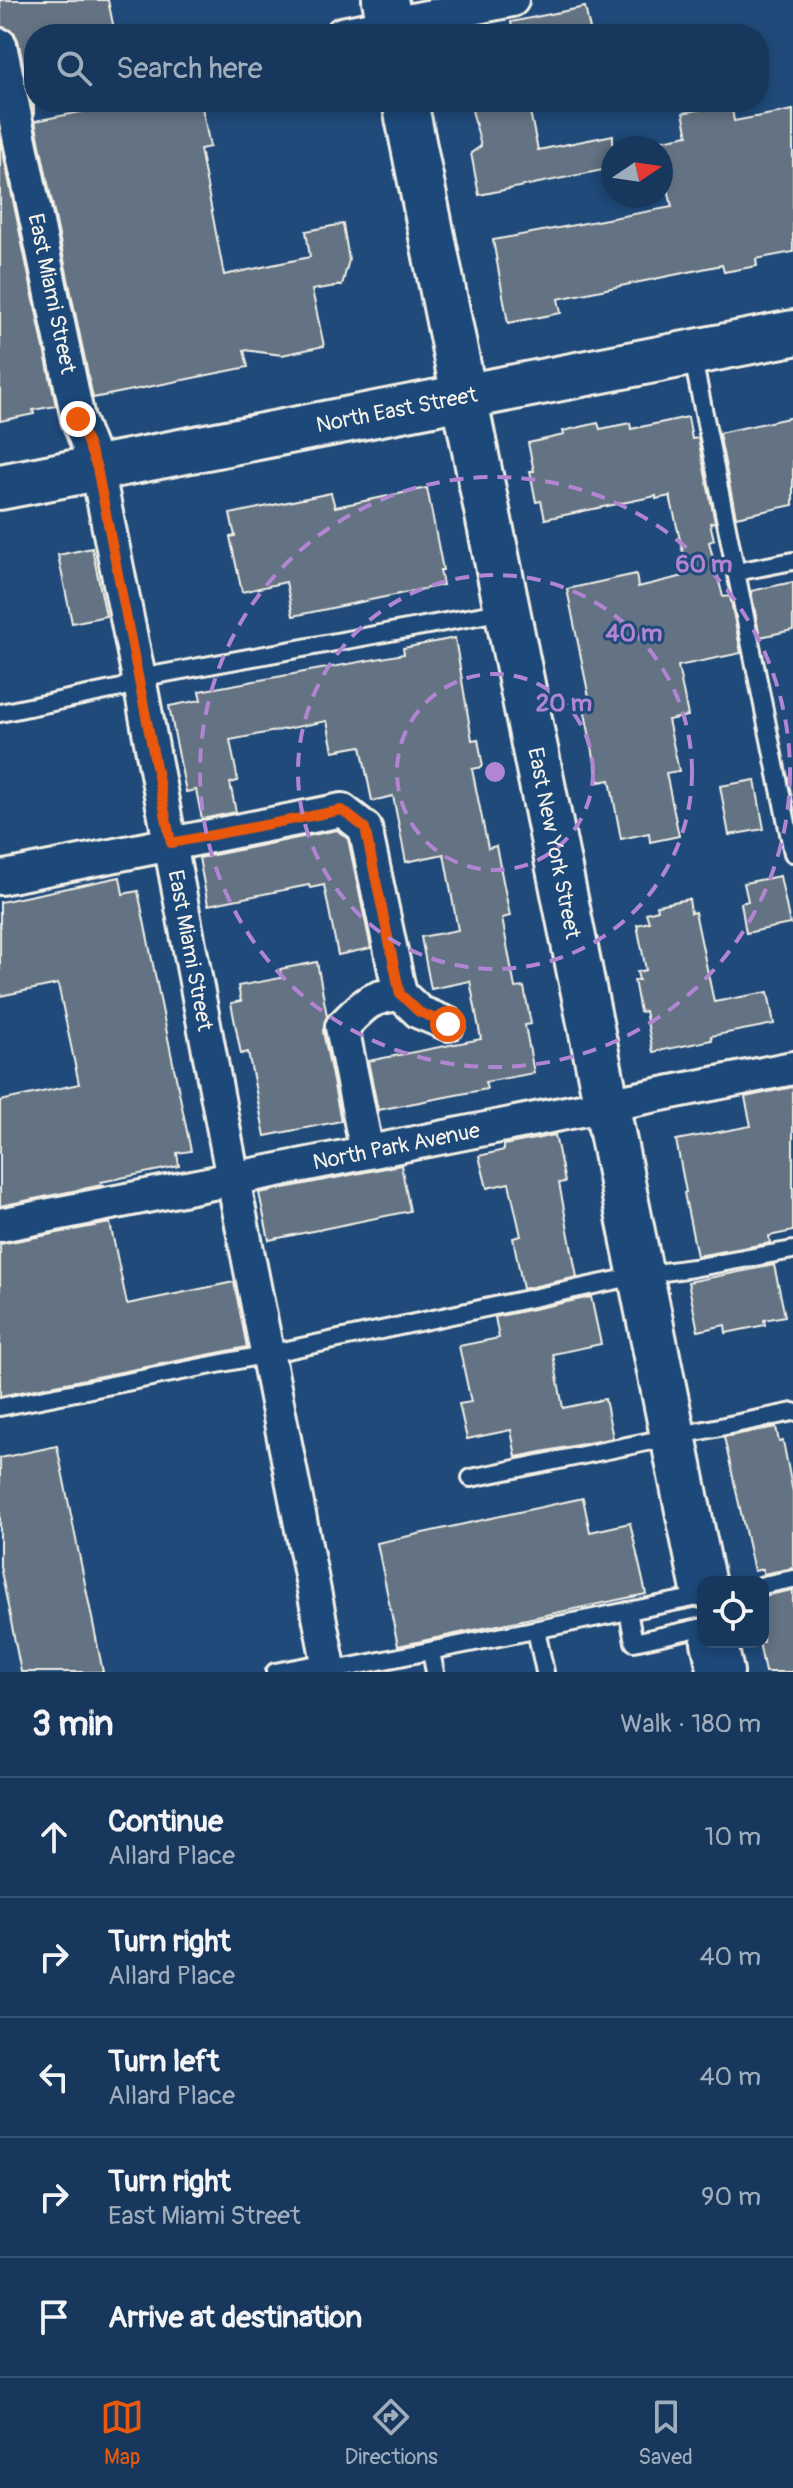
<!DOCTYPE html>
<meta charset="utf-8">
<style>
:root{--surface:#17385c;--page:#244365;--text:#f1f3f6;--muted:#9eacbb;--line:#365272;--accent:#ea580c}
body{margin:0;font-family:Pangolin,sans-serif;background:var(--page);color:var(--text)}
.controls{position:absolute;right:24px;bottom:24px;display:grid;overflow:hidden;border-radius:16px;box-shadow:0 4px 12px #0003}
.controls button{width:72px;height:72px;display:grid;place-items:center;padding:0;border:0;border-bottom:2px solid var(--line);background:var(--surface);color:var(--text);font:40px sans-serif}
.compass{position:absolute;left:601px;top:136px;width:72px;height:72px;border-radius:50%;background:var(--surface);box-shadow:0 4px 12px #0003;rotate:77deg}
.stop{position:absolute;width:24px;height:24px;margin:-18px;border:6px solid #ea580c;border-radius:50%;background:#fff}
.stop.end{background:#ea580c;border-color:#fff;box-shadow:0 2px 8px #0008}
.list{margin:0;padding:0;list-style:none}
h2{display:flex;justify-content:space-between;align-items:center;height:104px;margin:0;padding:0 32px;font-size:34px}
h2 small{font-size:26px;font-weight:400;color:var(--muted)}
.list li{display:grid;grid-template-columns:52px 1fr auto;gap:24px;align-items:center;box-sizing:border-box;height:120px;padding:0 32px;border-top:2px solid var(--line)}
.list b{display:block;font-size:30px;white-space:nowrap}
.list p{margin:0;font-size:26px;white-space:nowrap;color:var(--muted)}
.list em{font-size:26px;font-style:normal;color:var(--muted)}
.icon{flex:none;width:44px;height:44px;fill:none;stroke:currentColor;stroke-width:2;stroke-linecap:round;stroke-linejoin:round}
.map{position:relative;flex:none;width:793px;height:1672px;overflow:hidden}
.search{position:absolute;background:var(--surface);box-shadow:0 4px 12px #0003;left:24px;right:24px;top:24px;height:88px;display:flex;align-items:center;gap:20px;box-sizing:border-box;padding:0 28px;border-radius:32px;color:var(--muted);font-size:30px}
.sheet{height:704px;background:var(--surface)}
nav{display:flex;justify-content:space-around;align-items:center;box-sizing:border-box;height:112px;border-top:2px solid var(--line);background:var(--surface);font-size:22px;color:var(--muted)}
nav a{display:grid;justify-items:center;gap:4px}
nav .on{color:var(--accent)}
.map>svg:first-child{display:block}
.building{fill:#637383;stroke:#f4f1e8;stroke-width:2}
.lines{fill:none;stroke-linecap:round;stroke-linejoin:round}
.service-casing{stroke:#f4f1e8;stroke-width:22}
.minor-casing{stroke:#f4f1e8;stroke-width:38}
.secondary-casing{stroke:#f4f1e8;stroke-width:50}
.service{stroke:#1f4a7a;stroke-width:16}
.minor{stroke:#1f4a7a;stroke-width:32}
.secondary{stroke:#1f4a7a;stroke-width:44}
.route{stroke:#ea580c;stroke-width:10}
.ring{fill:none;stroke:#b185d1;stroke-width:4;stroke-dasharray:14 10}
.labels{text-anchor:middle;dominant-baseline:central;stroke-width:6;stroke-linejoin:round;paint-order:stroke}
.street-label{font-size:22px;fill:#f4f1e8;stroke:#1f4a7a}
.centre{fill:#b185d1;stroke:#1f4a7a;stroke-width:4}
.ring-label{font-size:24px;text-anchor:middle;font-weight:bold;fill:#b185d1;stroke:#1f4a7a;stroke-width:6;stroke-linejoin:round;paint-order:stroke}
</style>
<div class="map">
<svg width="793" height="1672" viewBox="0 0 793 1672">
<rect width="100%" height="100%" fill="#1f4a7a"/>
<filter id="ink" filterUnits="userSpaceOnUse"><feTurbulence type="fractalNoise" baseFrequency=".0125" numOctaves="2"/><feDisplacementMap in="SourceGraphic" scale="16" xChannelSelector="R" yChannelSelector="G"/><feConvolveMatrix kernelMatrix="1 2 1 2 8 2 1 2 1" color-interpolation-filters="sRGB"/></filter>
<g filter="url(#ink)">
<g class="building">
<polygon points="0,0 108,0 115,34 34,34 34,115 18,40 14,32 1,27"/>
<polygon points="585,7 591,34 513,34 511,22"/>
<polygon points="131,102 201,102 210,147 200,149 224,275 310,257 306,231 343,224 349,260 342,285 312,290 324,346 282,355 244,350 248,367 93,398 35,121"/>
<polygon points="470,102 528,102 538,150 613,135 613,168 479,195 471,153 481,146"/>
<polygon points="731,103 734,121 793,110 793,252 756,259 757,266 724,272 722,265 558,299 561,313 508,323 493,240 672,207 658,141 688,135 683,113"/>
<polygon points="0,138 56,406 33,410 34,414 0,421"/>
<polygon points="688,417 692,439 698,438 715,522 710,523 714,540 709,542 723,597 730,596 741,653 678,666 688,716 668,720 679,771 666,773 679,836 650,842 649,833 621,839 610,780 599,782 582,698 589,697 567,589 636,574 638,587 688,575 670,496 656,499 656,496 545,519 541,501 536,502 530,471 534,471 528,443 564,435 563,431 598,423 600,429 630,423 631,429"/>
<polygon points="793,417 793,505 736,517 719,433"/>
<polygon points="427,488 443,570 440,570 443,585 293,616 286,582 242,592 230,537 235,536 230,514 331,493 335,507"/>
<polygon points="92,548 106,616 72,623 58,555"/>
<polygon points="793,582 793,630 760,637 751,591"/>
<polygon points="455,638 472,740 478,739 483,767 472,769 488,848 496,846 510,916 502,918 515,988 524,987 531,1024 525,1025 534,1073 485,1082 487,1089 378,1110 368,1061 481,1039 470,981 431,989 421,937 458,930 444,854 406,862 393,796 372,801 361,746 333,751 327,721 230,740 238,781 230,783 236,812 202,819 196,790 186,792 169,706 201,700 199,691 404,654 403,648"/>
<polygon points="755,780 764,829 729,835 720,786"/>
<polygon points="337,830 348,839 371,948 338,955 324,885 310,888 309,885 208,905 199,858"/>
<polygon points="780,876 790,924 746,933 741,903 748,901 744,883"/>
<polygon points="120,877 123,894 138,891 191,1151 177,1153 179,1166 101,1182 102,1185 0,1206 0,1101 79,1084 58,984 0,996 0,902"/>
<polygon points="689,899 691,913 695,912 714,1002 768,992 774,1024 711,1036 712,1040 653,1052 645,1011 640,1012 634,980 639,980 637,972 646,970 637,925 649,922 646,913 658,910 657,905"/>
<polygon points="317,962 327,1016 323,1031 341,1121 265,1136 248,1052 241,1054 231,1003 241,1001 238,986 281,978 280,969"/>
<polygon points="793,1087 793,1231 769,1236 770,1243 697,1256 684,1193 686,1192 676,1140 751,1126 745,1097"/>
<polygon points="555,1135 565,1182 559,1183 577,1277 523,1289 513,1238 521,1236 509,1183 487,1188 479,1156 504,1150 504,1145"/>
<polygon points="401,1165 410,1211 269,1240 259,1193"/>
<polygon points="110,1223 127,1304 234,1282 247,1347 0,1396 0,1244"/>
<polygon points="774,1265 785,1316 764,1320 765,1325 726,1333 725,1325 698,1331 688,1282"/>
<polygon points="591,1297 601,1344 553,1354 563,1408 605,1399 613,1438 516,1457 511,1430 467,1439 459,1404 471,1402 459,1346 499,1338 495,1317"/>
<polygon points="776,1427 779,1442 783,1441 793,1492 793,1568 763,1574 763,1569 754,1571 724,1437"/>
<polygon points="57,1446 103,1672 21,1672 0,1566 0,1458"/>
<polygon points="583,1498 590,1532 630,1523 646,1594 398,1646 377,1543"/>
<polygon points="793,1590 793,1672 765,1672 759,1642 763,1642 763,1596"/>
</g>
<g class="lines">
<g class="service-casing">
<g id="service">
<polyline points="692,354 736,572"/>
<polyline points="793,561 736,572 793,853"/>
<polyline points="0,713 121,688 139,678 505,611"/>
<polyline points="0,1407 268,1354 641,1275 693,1268 793,1250"/>
<polyline points="471,1478 793,1412"/>
<polyline points="763,1585 793,1579"/>
<polyline points="628,1611 634,1642 703,1627"/>
<polyline points="536,1630 545,1672"/>
<polyline points="431,1652 435,1672"/>
<polyline points="330,1671 703,1596"/>
<polyline points="275,1672 328,1662"/>
</g>
</g>
<g class="minor-casing">
<g id="minor">
<polyline points="342,34 512,0"/>
<path id="s1" d="M0 45 78 419 97 468 139 678 233 1179 330 1672"/>
<path d="M0 878 342 810 365 828 400 994C368 997 364 1005 342 1027L367 1152"/>
<polyline points="400,994 419,1012 448,1024"/>
<path id="s2" d="M0 1225 793 1068"/>
</g>
</g>
<g class="secondary-casing">
<g id="secondary">
<polyline points="385,0 392,34"/>
<path id="s3" d="M405 102 703 1585"/>
<path id="s4" d="M0 487 793 333"/>
<polyline points="714,1642 721,1672"/>
</g>
</g>
<use href="#service" class="service"/>
<use href="#minor" class="minor"/>
<use href="#secondary" class="secondary"/>
</g>
</g>
<g class="lines" filter="url(#ink)">
<polyline class="route" points="78,419 97,468 171,843 342,810 365,828 400,994 419,1012 448,1024"/>
</g>
<g class="ring">
<circle cx="495" cy="772" r="98"/>
<circle cx="495" cy="772" r="197"/>
<circle cx="495" cy="772" r="295"/>
</g>
<g class="labels">
<g class="street-label">
<text stroke="none"><textPath href="#s1" startOffset="254">East Miami Street</textPath></text>
<text stroke="none"><textPath href="#s4" startOffset="404">North East Street</textPath></text>
<text stroke="none"><textPath href="#s3" startOffset="756">East New York Street</textPath></text>
<text stroke="none"><textPath href="#s1" startOffset="926">East Miami Street</textPath></text>
<text stroke="none"><textPath href="#s2" startOffset="404">North Park Avenue</textPath></text>
</g>
</g>
<circle cx="495" cy="772" r="12" class="centre"/>
<g class="ring-label">
<text x="704" y="572">60 m</text>
<text x="634" y="641">40 m</text>
<text x="564" y="711">20 m</text>
</g>
</svg>
<div class="controls">
<button><svg class="icon" aria-label="locate" viewBox="0 0 24 24"><circle cx="12" cy="12" r="6"/><path d="M12 2v4M12 18v4M2 12h4M18 12h4"/></svg></button>
</div>
<svg class="compass" viewBox="-18 -18 36 36"><path d="M0-13l5 13h-10z" fill="#e53935"/><path d="M0 13l5-13h-10z" fill="#9eacbb"/></svg>
<div class="stop" style="left:448px;top:1024px"></div>
<div class="stop end" style="left:78px;top:419px"></div>
<div class="search"><svg class="icon" aria-label="search" viewBox="0 0 24 24"><circle cx="10" cy="10" r="6"/><path d="M15 15l6 6"/></svg>Search here</div>
</div>
<section class="sheet">
<h2>3 min<small>Walk · 180 m</small></h2>
<ul class="list">
<li><svg class="icon" aria-label="ahead" viewBox="0 0 24 24"><path d="M12 20V5M6 11l6-6 6 6"/></svg><div><b>Continue</b><p>Allard Place</p></div><em>10 m</em></li>
<li><svg class="icon" aria-label="right" viewBox="0 0 24 24"><path d="M7 20v-9h11M14 6l5 5-5 5"/></svg><div><b>Turn right</b><p>Allard Place</p></div><em>40 m</em></li>
<li><svg class="icon" aria-label="left" viewBox="0 0 24 24"><path d="M17 20v-9H6M10 6l-5 5 5 5"/></svg><div><b>Turn left</b><p>Allard Place</p></div><em>40 m</em></li>
<li><svg class="icon" aria-label="right" viewBox="0 0 24 24"><path d="M7 20v-9h11M14 6l5 5-5 5"/></svg><div><b>Turn right</b><p>East Miami Street</p></div><em>90 m</em></li>
<li><svg class="icon" aria-label="arrive" viewBox="0 0 24 24"><path d="M6 21V4h12l-3 4 3 4H6"/></svg><div><b>Arrive at destination</b></div></li>
</ul>
</section>
<nav>
<a class="on"><svg class="icon" aria-label="map" viewBox="0 0 24 24"><path d="M3 6l6-2 6 2 6-2v14l-6 2-6-2-6 2zM9 4v14M15 6v14"/></svg>Map</a>
<a><svg class="icon" aria-label="directions" viewBox="0 0 24 24"><path d="M12 3l9 9-9 9-9-9zM9 14v-3h6M13 9l2 2-2 2"/></svg>Directions</a>
<a><svg class="icon" aria-label="saved" viewBox="0 0 24 24"><path d="M7 4h10v16l-5-4-5 4z"/></svg>Saved</a>
</nav>
